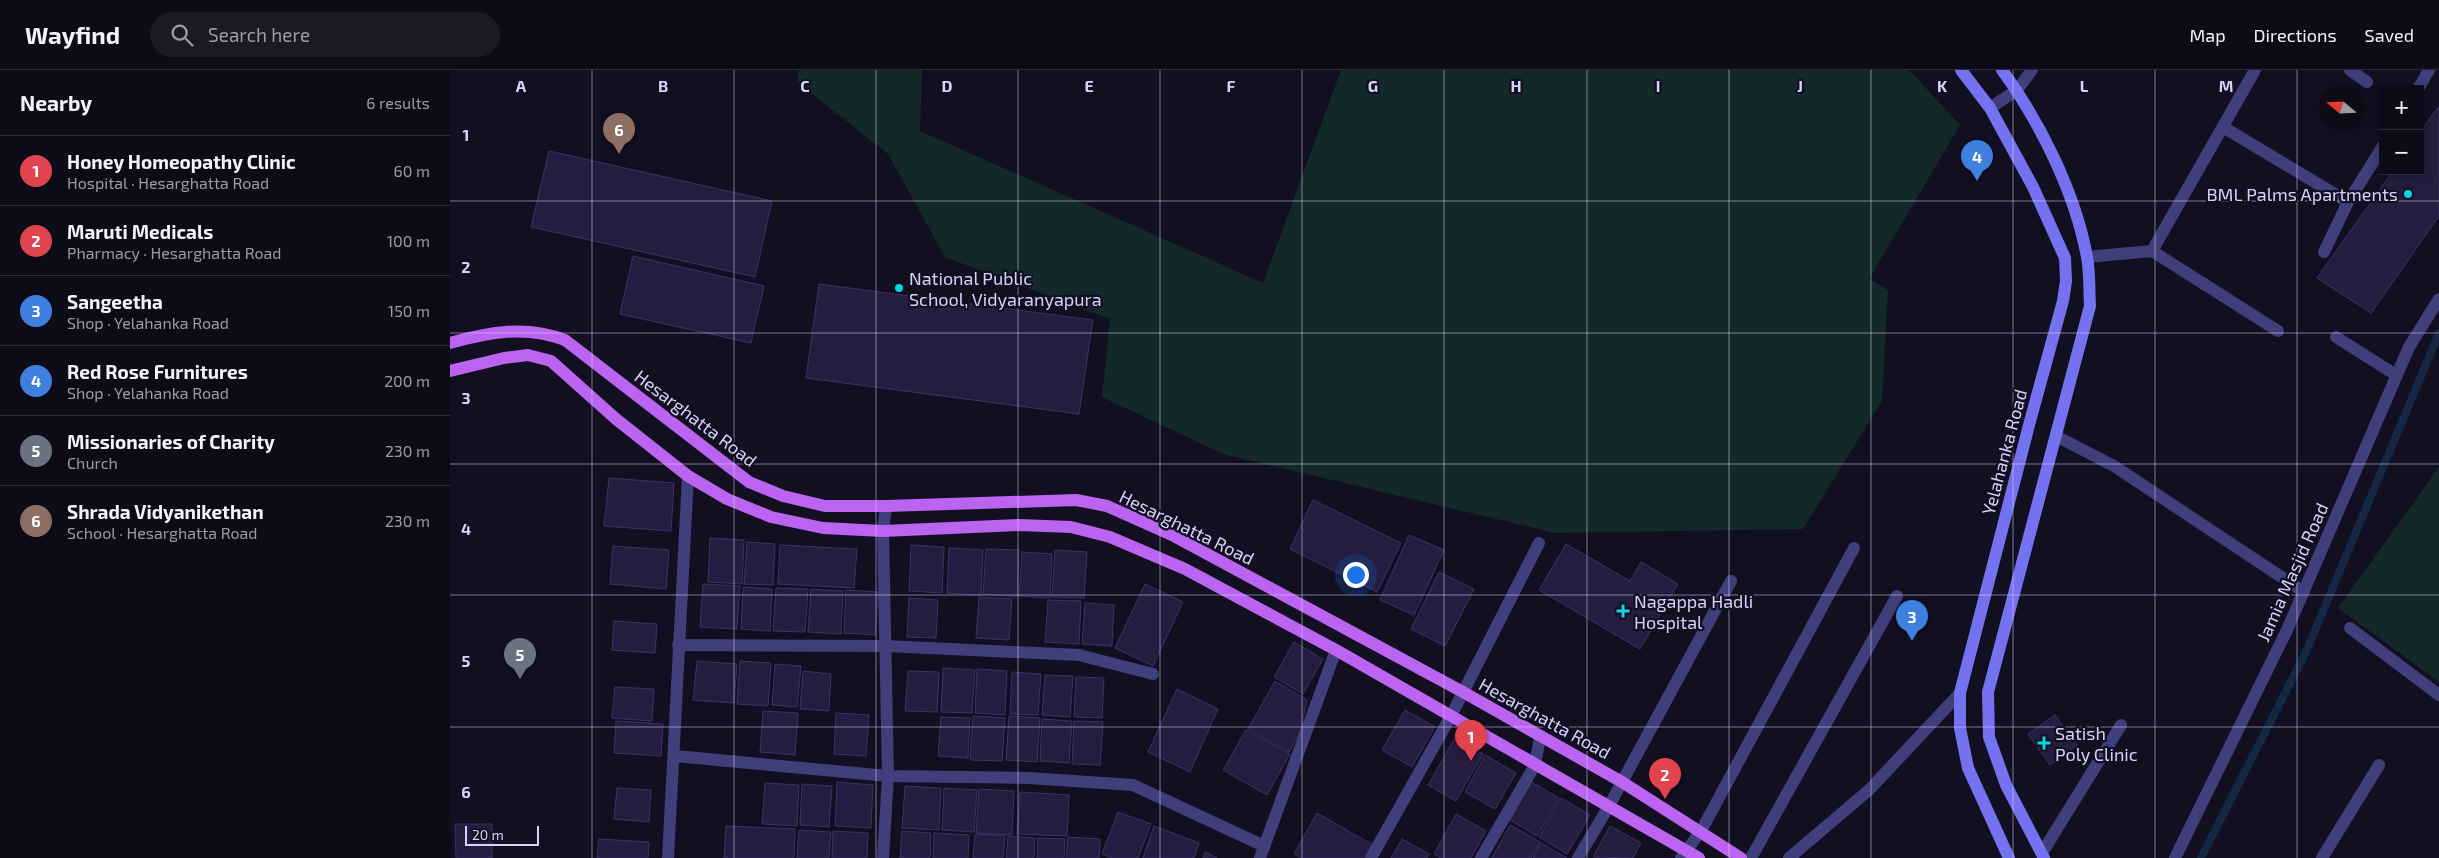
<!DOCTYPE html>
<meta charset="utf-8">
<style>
:root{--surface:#0e0b18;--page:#1c1925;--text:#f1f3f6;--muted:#9b9ba2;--line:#2e2b37;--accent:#2563eb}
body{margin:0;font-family:"Exo 2",sans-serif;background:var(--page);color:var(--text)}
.controls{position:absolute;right:15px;top:15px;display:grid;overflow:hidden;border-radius:0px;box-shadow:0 2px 12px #0003}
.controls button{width:45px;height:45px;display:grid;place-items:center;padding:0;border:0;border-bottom:1px solid var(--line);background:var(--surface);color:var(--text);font:25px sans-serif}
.compass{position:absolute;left:1869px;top:15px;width:45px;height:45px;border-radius:50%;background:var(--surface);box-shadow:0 2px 12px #0003;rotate:289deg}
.scale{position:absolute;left:15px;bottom:12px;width:74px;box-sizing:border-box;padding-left:5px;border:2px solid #d7d2fb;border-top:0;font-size:14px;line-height:18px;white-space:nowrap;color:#d7d2fb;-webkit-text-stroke:4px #120f20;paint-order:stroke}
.you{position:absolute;left:905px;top:504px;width:18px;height:18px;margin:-12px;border:4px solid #fff;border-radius:50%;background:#1a73e8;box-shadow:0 0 0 8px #1a73e833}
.badge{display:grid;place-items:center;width:32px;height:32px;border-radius:50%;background:var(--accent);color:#fff;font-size:16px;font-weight:700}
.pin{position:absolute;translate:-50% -41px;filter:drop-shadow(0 1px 2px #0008)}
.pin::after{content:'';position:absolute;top:26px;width:18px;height:15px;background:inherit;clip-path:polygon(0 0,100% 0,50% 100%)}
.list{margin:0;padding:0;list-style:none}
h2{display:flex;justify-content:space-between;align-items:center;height:65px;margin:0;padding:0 20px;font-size:21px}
h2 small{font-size:16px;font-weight:400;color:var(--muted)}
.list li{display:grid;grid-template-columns:32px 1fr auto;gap:15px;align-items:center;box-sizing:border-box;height:70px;padding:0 20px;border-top:1px solid var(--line)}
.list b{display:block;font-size:19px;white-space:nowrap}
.list p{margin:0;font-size:16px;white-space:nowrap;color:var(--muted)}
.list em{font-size:16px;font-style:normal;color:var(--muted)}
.icon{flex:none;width:28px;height:28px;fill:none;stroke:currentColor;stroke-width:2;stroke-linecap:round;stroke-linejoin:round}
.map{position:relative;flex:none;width:1989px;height:788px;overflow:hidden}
header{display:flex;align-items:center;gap:30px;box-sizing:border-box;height:70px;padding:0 25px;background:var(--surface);border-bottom:1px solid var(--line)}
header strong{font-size:24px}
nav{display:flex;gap:28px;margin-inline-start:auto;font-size:18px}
.search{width:350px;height:45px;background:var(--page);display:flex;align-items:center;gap:12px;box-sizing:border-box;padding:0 18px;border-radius:28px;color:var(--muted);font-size:19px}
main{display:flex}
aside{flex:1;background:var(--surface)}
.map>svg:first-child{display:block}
.green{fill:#132929}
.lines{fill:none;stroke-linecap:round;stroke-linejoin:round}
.stream{stroke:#142745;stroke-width:8}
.building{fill:#241d3f;stroke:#3c3169}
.minor{stroke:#403e7b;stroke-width:12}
.tertiary{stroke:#403e7b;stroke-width:12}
.secondary{stroke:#7572f2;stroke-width:12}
.primary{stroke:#bb64f1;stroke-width:12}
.grid{fill:none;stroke:#d7d2fb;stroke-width:1;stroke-opacity:0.55}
.poi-dot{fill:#15d0e4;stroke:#120f20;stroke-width:2}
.labels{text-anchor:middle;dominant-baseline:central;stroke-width:4.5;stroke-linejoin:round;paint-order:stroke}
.poi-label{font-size:18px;fill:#d7d2fb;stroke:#120f20;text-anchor:start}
.street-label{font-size:18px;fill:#d7d2fb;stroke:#120f20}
.grid-label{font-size:16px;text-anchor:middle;font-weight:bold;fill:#d7d2fb;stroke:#120f20;stroke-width:4.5;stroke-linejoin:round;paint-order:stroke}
</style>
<header>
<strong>Wayfind</strong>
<div class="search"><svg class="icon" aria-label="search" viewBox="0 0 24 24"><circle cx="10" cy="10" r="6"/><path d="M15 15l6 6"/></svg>Search here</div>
<nav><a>Map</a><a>Directions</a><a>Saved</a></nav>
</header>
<main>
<aside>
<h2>Nearby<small>6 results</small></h2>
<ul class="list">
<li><span class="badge" style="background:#e0444e">1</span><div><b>Honey Homeopathy Clinic</b><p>Hospital · Hesarghatta Road</p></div><em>60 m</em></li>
<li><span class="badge" style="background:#e0444e">2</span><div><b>Maruti Medicals</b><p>Pharmacy · Hesarghatta Road</p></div><em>100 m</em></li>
<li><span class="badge" style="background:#3f7fe0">3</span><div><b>Sangeetha</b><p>Shop · Yelahanka Road</p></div><em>150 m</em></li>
<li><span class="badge" style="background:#3f7fe0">4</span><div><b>Red Rose Furnitures</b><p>Shop · Yelahanka Road</p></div><em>200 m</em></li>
<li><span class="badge" style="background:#6b7280">5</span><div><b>Missionaries of Charity</b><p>Church</p></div><em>230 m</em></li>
<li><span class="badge" style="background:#8d6e63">6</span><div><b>Shrada Vidyanikethan</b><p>School · Hesarghatta Road</p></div><em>230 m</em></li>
</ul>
</aside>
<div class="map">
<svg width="1989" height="788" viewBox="0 0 1989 788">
<rect width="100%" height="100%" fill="#120f20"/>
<g class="green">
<polygon points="349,0 472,0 470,61 813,213 891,0 1459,0 1510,55 1419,209 1438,220 1432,331 1353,459 1105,463 773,384 652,327 660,249 495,187 438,84 347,12"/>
<polygon points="1989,397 1989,612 1888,538"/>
</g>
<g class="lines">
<polyline class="stream" points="1751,788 1856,582 1989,263"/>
</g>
<g class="building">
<polygon points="1989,36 1989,146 1921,243 1867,208 1943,101 1970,101 1970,62"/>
<polygon points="99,81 322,131 305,207 81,157"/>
<polygon points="183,186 314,216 301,273 170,244"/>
<polygon points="369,214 643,250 629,344 356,308"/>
<polygon points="159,408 224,413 221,461 154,456"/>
<polygon points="863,430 951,473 927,522 840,479"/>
<polygon points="959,465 994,480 964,545 930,530"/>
<polygon points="260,468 294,470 292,514 258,512"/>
<polygon points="297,472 325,474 323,515 294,514"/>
<polygon points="1116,474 1180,511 1191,492 1228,514 1190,579 1089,520"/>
<polygon points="330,475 407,479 404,518 328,514"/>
<polygon points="461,475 494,477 492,523 459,521"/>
<polygon points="163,476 219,480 216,519 160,514"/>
<polygon points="499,478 533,480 531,525 497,523"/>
<polygon points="536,479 569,480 567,527 533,524"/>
<polygon points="605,480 637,482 634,528 602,527"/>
<polygon points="572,482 602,484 600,528 569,526"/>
<polygon points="989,502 1024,519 995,576 961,559"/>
<polygon points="253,514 290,516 287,559 250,557"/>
<polygon points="695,514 733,532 703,596 665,578"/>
<polygon points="293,517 322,519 320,561 291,559"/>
<polygon points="326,518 358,519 355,562 323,561"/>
<polygon points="361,519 393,521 391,564 358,562"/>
<polygon points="396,520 428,522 425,565 394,563"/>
<polygon points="529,527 562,529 559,570 526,568"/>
<polygon points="459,528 488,530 486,568 457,567"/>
<polygon points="598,530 631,531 629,574 595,572"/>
<polygon points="635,533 664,535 662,576 632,574"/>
<polygon points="164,551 207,554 205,583 162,580"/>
<polygon points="844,572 873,589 853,624 824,607"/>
<polygon points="247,591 287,594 284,633 243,630"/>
<polygon points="290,591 321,593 318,636 287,634"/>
<polygon points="325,594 351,596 347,637 322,635"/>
<polygon points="493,598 525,600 522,643 491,642"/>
<polygon points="527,599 557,601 555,645 525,643"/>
<polygon points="353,601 381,604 379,641 350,639"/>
<polygon points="458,601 489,602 487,642 455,641"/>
<polygon points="562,602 591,604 588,645 560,644"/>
<polygon points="595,605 623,606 620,647 592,645"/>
<polygon points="626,607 654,608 652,648 624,647"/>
<polygon points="825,611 857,630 850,662 839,682 798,659"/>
<polygon points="165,617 204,619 202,651 162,648"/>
<polygon points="727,619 768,639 740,702 698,682"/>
<polygon points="955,640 985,657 962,697 932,680"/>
<polygon points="313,641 348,643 345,685 310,682"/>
<polygon points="386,643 419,645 416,686 384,684"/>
<polygon points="1605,645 1627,675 1600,695 1578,664"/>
<polygon points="523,646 555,648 552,691 520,690"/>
<polygon points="559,646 590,648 587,692 556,690"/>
<polygon points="491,647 520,648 518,688 488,686"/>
<polygon points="592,649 622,651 619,693 590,691"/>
<polygon points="166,651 213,654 211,686 164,683"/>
<polygon points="624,651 653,652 650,695 622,694"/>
<polygon points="796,660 840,684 817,725 773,700"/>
<polygon points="1005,668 1033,684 1006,731 978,715"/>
<polygon points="1035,685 1066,703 1045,739 1015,722"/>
<polygon points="387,712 423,715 421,758 385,756"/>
<polygon points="1081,712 1109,728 1087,766 1060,750"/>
<polygon points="315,713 349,715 347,756 312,754"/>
<polygon points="352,714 382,716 379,757 350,755"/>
<polygon points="455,716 491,718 489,760 452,758"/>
<polygon points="167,718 201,720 199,752 164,749"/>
<polygon points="494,718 527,720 524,762 492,760"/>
<polygon points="529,719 564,721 562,765 526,763"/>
<polygon points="570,722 619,725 617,766 567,764"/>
<polygon points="1111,728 1140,745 1117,784 1089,767"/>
<polygon points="668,742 701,754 688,788 663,788 652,784"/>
<polygon points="867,743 923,775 916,788 852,788 844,784"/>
<polygon points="1006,744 1036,761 1021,788 991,788 984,784"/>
<polygon points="5,754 42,754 42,788 6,788"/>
<polygon points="1060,755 1090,772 1081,788 1042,788"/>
<polygon points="276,756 345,759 344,788 274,788"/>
<polygon points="704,756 749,773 744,788 693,788"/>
<polygon points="1160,756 1191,773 1183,788 1143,787"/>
<polygon points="349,760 381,762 379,788 347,788"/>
<polygon points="383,761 418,763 417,788 382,788"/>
<polygon points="452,761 481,763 480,788 450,788"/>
<polygon points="484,763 519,765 518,788 483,788"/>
<polygon points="525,764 555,766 553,788 523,788"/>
<polygon points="558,766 585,768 584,788 556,788"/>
<polygon points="618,767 650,769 649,788 616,788"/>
<polygon points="588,768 615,769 614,788 587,788"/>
<polygon points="149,769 199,772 198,788 147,788"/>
<polygon points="952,769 979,784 977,788 941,788"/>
<polygon points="1091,773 1117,788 1083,788"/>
<polygon points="755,782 767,788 753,788"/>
</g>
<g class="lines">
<g class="minor">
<polyline points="1900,0 1917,12"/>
<polyline points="1968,19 1979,0"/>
<polyline points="1540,38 1567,20 1582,0"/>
<polyline points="1773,57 1898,132"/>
<polyline points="1702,181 1828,261"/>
<polyline points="1874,182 1898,132 1933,76"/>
<polyline points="1637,187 1702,181 1805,0"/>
<polyline points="1886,267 1946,305"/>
<polyline points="1606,366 1664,396 1854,522"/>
<polyline points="1900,558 1989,625"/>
<polyline points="228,575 436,576 629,585 703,604"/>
<polyline points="225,686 438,706 579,708 683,715 814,776"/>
<polyline points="1592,783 1671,655"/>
<polyline points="218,788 238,406"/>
<polyline points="433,788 438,706 433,461 436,436"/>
<polyline points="810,788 886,580"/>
<polyline points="921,788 1001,646 1089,473"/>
<polyline points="1031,788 1085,695 1090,667"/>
<polyline points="1128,788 1159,736 1281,511"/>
<polyline points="1231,788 1251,761 1404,478"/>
<polyline points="1301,788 1447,526"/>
<polyline points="1339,788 1419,720 1510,623"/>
<polyline points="1872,788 1929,695"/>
</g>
<polyline class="tertiary" points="1725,788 1837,560 1959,277 1989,229"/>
<g class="secondary">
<polyline points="1511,0 1540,38 1583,117 1615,188 1616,211 1613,231 1579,355 1510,623 1510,658 1518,698 1559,788"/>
<path d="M1552 0C1590 52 1625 122 1637 187 1640 203 1639 220 1640 236L1538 622 1539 667 1556 715 1594 788"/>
</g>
<g class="primary">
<path d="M0 273C39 262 76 255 115 270L299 412 333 426 375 436H436L626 430 657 436 722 465 1013 622 1172 712 1291 788"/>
<polyline points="0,301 54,288 78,285 101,291 166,349 238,406 277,429 321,447 373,458 433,461 569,455 621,457 660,467 735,499 886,580 1249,788"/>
</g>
</g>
<path class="grid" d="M142 0V788M284 0V788M426 0V788M568 0V788M710 0V788M852 0V788M994 0V788M1137 0V788M1279 0V788M1421 0V788M1563 0V788M1705 0V788M1847 0V788M0 131H1989M0 263H1989M0 394H1989M0 525H1989M0 657H1989"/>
<g class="poi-dot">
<circle cx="1958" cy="124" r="5"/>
<circle cx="449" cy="218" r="5"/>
<path d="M1170.5 533.5h5v5h5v5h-5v5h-5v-5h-5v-5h5z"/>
<path d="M1591.5 665.5h5v5h5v5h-5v5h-5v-5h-5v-5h5z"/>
</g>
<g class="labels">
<g class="poi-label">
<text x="1948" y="124" text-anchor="end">BML Palms Apartments</text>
<text x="459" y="208">National Public<tspan x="459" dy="21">School, Vidyaranyapura</tspan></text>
<text x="1184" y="531">Nagappa Hadli<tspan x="1184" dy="21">Hospital</tspan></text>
<text x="1605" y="663">Satish<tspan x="1605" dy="21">Poly Clinic</tspan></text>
</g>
<g class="street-label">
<text transform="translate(246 348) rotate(37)">Hesarghatta Road</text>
<text transform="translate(1554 382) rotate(-75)">Yelahanka Road</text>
<text transform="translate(737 457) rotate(26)">Hesarghatta Road</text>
<text transform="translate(1842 502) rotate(-66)">Jamia Masjid Road</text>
<text transform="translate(1095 648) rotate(29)">Hesarghatta Road</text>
</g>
</g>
<g class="grid-label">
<text x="71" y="22">A</text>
<text x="213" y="22">B</text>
<text x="355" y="22">C</text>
<text x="497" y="22">D</text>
<text x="639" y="22">E</text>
<text x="781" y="22">F</text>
<text x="923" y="22">G</text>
<text x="1066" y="22">H</text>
<text x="1208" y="22">I</text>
<text x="1350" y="22">J</text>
<text x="1492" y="22">K</text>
<text x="1634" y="22">L</text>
<text x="1776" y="22">M</text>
<text x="16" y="71">1</text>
<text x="16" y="203">2</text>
<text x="16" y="334">3</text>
<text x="16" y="465">4</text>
<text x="16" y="597">5</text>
<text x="16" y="728">6</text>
</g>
</svg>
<div class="controls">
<button>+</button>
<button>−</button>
</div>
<svg class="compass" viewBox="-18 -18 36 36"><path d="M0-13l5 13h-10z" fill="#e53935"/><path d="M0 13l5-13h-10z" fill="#9b9ba2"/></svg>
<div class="scale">20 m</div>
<div class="you"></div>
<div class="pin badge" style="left:1021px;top:691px;background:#e0444e">1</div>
<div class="pin badge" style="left:1215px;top:729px;background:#e0444e">2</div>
<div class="pin badge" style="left:1462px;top:571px;background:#3f7fe0">3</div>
<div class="pin badge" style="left:1527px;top:111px;background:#3f7fe0">4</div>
<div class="pin badge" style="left:70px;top:609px;background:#6b7280">5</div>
<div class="pin badge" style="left:169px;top:84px;background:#8d6e63">6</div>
</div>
</main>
